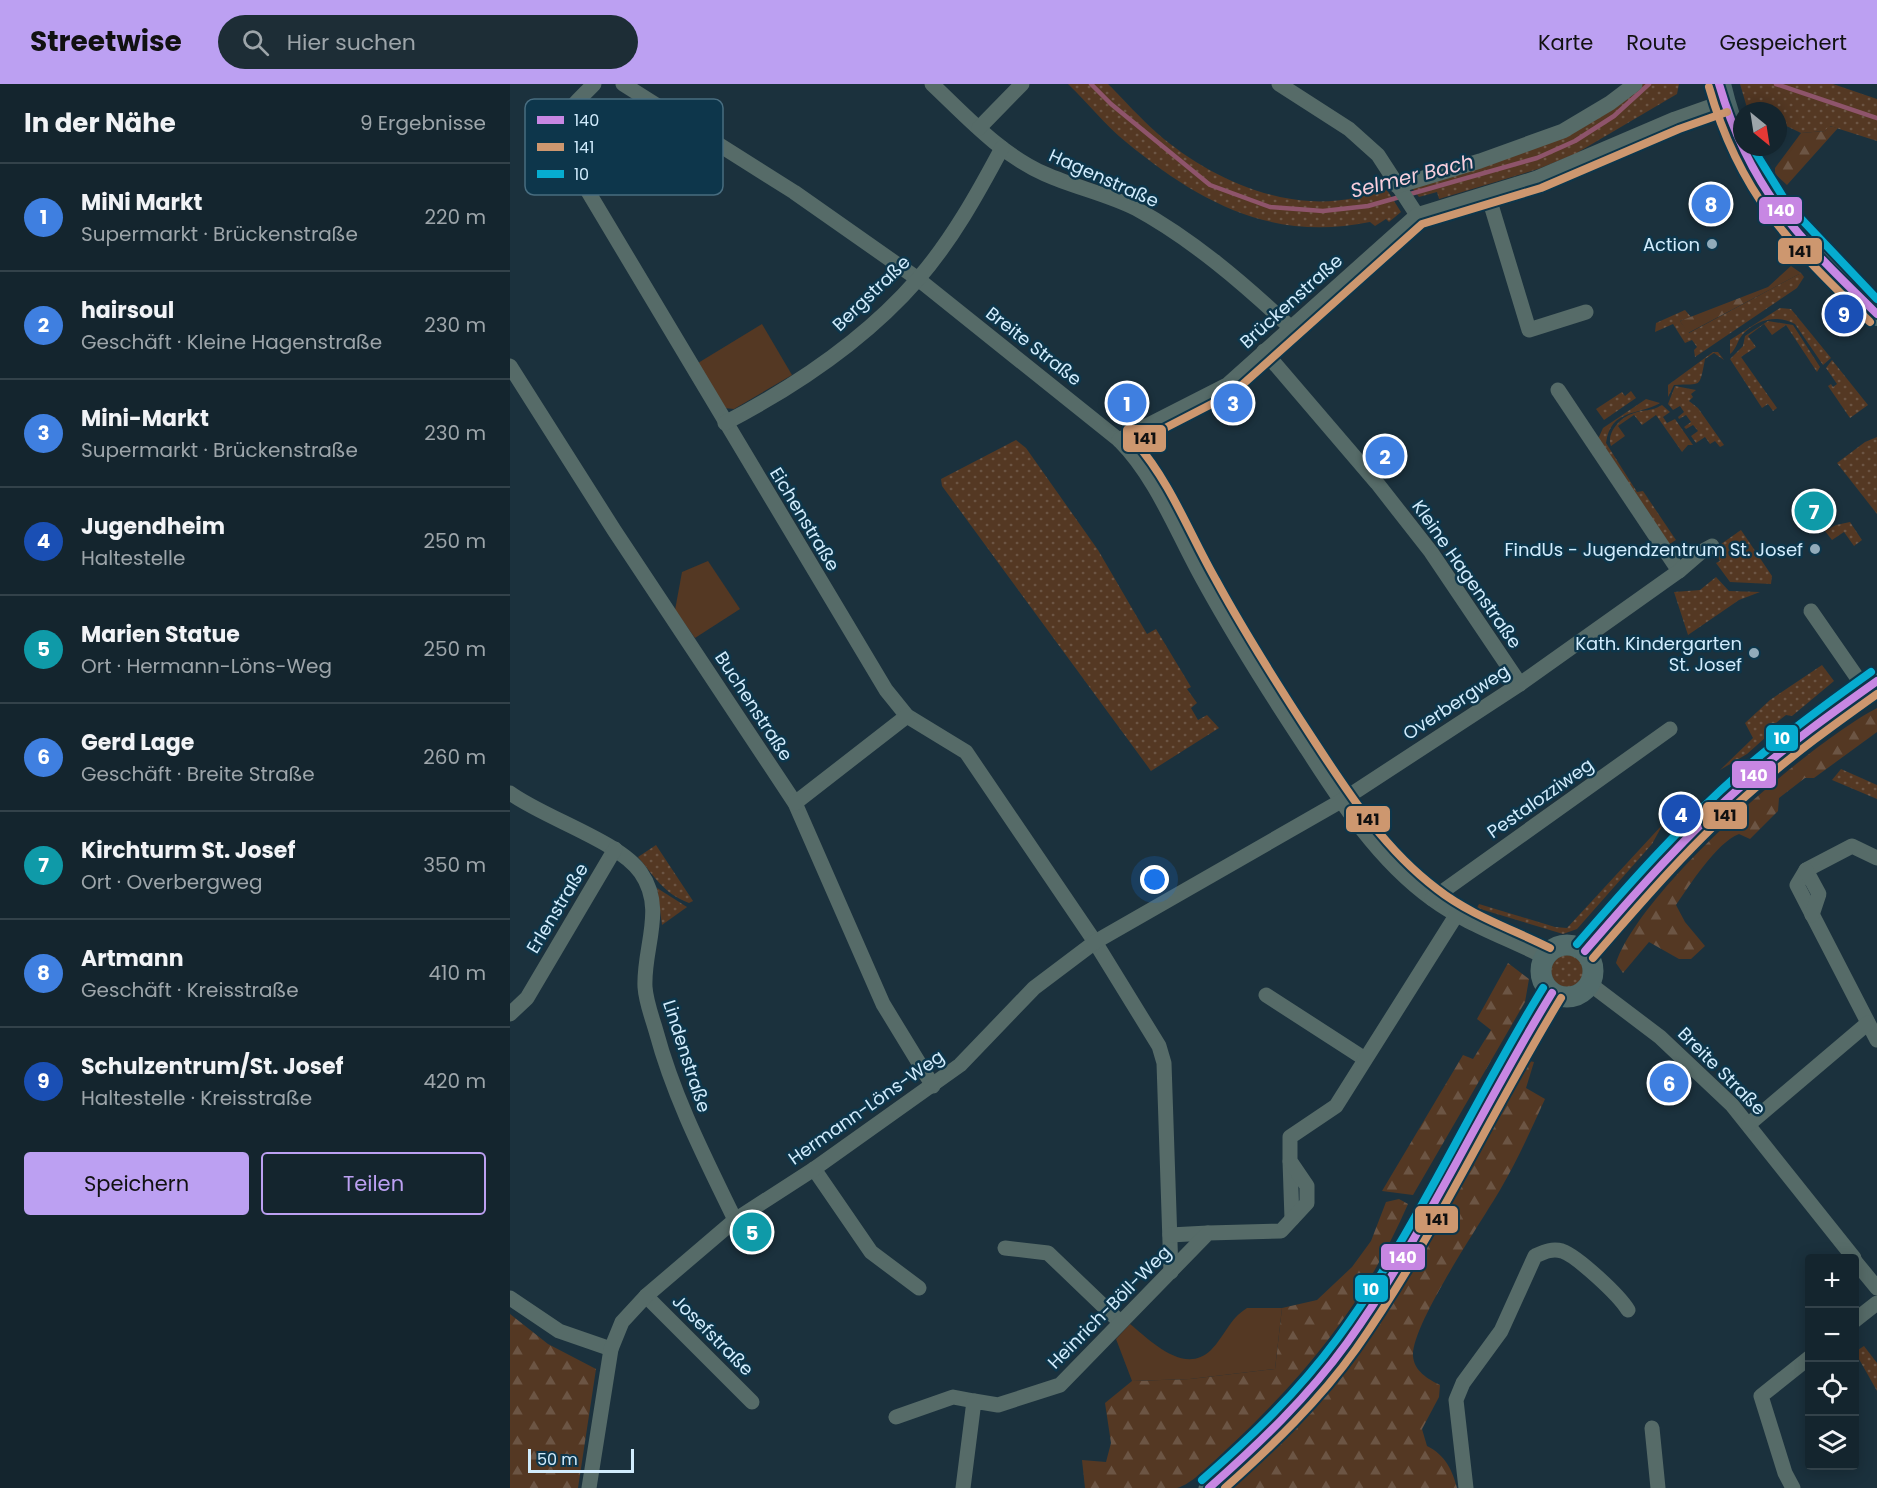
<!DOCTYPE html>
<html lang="de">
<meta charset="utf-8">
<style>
:root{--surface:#14252e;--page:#1d2d36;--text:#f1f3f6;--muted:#9da5aa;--line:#33424a;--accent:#bca0f2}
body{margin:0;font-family:Poppins,sans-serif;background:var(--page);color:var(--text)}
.controls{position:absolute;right:18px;bottom:18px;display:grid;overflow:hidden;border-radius:6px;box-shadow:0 3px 15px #0003}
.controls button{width:54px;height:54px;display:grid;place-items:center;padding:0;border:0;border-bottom:2px solid var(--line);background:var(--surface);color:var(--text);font:30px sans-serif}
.compass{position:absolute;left:1223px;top:18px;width:54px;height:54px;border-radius:50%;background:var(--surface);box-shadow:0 3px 15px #0003;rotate:150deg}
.scale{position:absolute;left:18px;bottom:15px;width:106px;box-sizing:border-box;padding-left:6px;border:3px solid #d1ecfd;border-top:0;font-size:16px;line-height:21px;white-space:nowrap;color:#d1ecfd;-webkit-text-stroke:4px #0d364b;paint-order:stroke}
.you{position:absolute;left:645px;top:796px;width:21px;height:21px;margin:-15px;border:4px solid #fff;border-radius:50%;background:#1a73e8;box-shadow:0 0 0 9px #1a73e833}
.badge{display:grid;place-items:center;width:39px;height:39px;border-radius:50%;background:var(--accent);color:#fff;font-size:20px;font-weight:700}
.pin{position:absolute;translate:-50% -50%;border:3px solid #fff;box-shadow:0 2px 6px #0006}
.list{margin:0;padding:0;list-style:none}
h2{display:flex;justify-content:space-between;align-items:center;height:78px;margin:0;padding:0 24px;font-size:26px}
h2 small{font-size:20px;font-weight:400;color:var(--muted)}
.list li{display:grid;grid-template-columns:39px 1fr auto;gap:18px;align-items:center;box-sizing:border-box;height:108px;padding:0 24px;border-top:2px solid var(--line)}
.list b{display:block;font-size:22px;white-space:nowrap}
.list p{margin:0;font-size:20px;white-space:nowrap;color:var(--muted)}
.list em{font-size:20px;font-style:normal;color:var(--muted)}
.actions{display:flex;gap:12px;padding:18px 24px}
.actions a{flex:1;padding:14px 0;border:2px solid var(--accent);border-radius:6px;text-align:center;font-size:21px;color:var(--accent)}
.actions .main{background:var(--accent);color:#111}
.icon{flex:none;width:33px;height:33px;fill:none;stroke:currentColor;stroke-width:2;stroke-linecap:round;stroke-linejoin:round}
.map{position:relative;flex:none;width:1367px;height:1404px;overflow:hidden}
header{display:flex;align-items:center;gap:36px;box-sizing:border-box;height:84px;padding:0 30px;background:var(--accent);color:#111}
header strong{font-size:28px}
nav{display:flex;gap:33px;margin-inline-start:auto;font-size:21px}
.search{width:420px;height:54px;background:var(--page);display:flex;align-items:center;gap:15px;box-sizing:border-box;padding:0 21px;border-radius:33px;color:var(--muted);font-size:22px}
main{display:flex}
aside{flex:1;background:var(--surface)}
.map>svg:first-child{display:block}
.grass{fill:url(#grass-dots)}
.forest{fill:url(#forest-firs)}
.park{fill:#543823}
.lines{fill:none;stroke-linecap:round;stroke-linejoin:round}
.stream{stroke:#8e546b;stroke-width:4.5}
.minor{stroke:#566b68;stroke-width:15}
.secondary{stroke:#526c6b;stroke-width:21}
.primary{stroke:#4d696a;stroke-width:24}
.bus-1-casing{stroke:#0d364b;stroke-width:12}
.bus-2-casing{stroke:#0d364b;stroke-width:12}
.bus-3-casing{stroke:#0d364b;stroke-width:12}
.bus-1{stroke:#c787e3;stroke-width:8}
.bus-2{stroke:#cd976f;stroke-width:8}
.bus-3{stroke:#06acd0;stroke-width:8}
.poi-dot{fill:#91abba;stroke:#0d364b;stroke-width:2}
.labels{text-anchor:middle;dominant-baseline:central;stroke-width:5;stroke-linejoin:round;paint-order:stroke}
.street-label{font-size:18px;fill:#d1ecfd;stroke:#0d364b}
.poi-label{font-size:18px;fill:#d1ecfd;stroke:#0d364b;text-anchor:end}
.water-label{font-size:20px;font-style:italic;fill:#f8cfdd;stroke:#0d364b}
.key{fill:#0d364b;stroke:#486d80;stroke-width:1.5}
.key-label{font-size:16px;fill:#d1ecfd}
.line-badge{stroke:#0d364b;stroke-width:2}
.badge-label{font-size:16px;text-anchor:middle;font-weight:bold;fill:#fff}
.pale-badge-label{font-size:16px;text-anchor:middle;font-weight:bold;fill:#111}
</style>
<header>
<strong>Streetwise</strong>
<div class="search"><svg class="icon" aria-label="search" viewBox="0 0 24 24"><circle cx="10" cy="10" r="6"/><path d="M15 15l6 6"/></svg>Hier suchen</div>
<nav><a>Karte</a><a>Route</a><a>Gespeichert</a></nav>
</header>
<main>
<aside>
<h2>In der Nähe<small>9 Ergebnisse</small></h2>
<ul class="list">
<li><span class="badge" style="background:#3f7fe0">1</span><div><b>MiNi Markt</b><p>Supermarkt · Brückenstraße</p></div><em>220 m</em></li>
<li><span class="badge" style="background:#3f7fe0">2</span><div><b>hairsoul</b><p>Geschäft · Kleine Hagenstraße</p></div><em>230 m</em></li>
<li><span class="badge" style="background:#3f7fe0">3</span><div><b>Mini-Markt</b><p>Supermarkt · Brückenstraße</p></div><em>230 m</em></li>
<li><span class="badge" style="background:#1a4fb4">4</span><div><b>Jugendheim</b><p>Haltestelle</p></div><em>250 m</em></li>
<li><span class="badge" style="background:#0f9aa8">5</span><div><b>Marien Statue</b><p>Ort · Hermann-Löns-Weg</p></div><em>250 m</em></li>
<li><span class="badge" style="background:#3f7fe0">6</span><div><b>Gerd Lage</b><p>Geschäft · Breite Straße</p></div><em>260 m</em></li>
<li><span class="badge" style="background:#0f9aa8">7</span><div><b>Kirchturm St. Josef</b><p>Ort · Overbergweg</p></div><em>350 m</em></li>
<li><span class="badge" style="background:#3f7fe0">8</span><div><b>Artmann</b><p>Geschäft · Kreisstraße</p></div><em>410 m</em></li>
<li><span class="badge" style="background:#1a4fb4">9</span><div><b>Schulzentrum/St. Josef</b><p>Haltestelle · Kreisstraße</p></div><em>420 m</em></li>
</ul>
<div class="actions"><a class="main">Speichern</a><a>Teilen</a></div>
</aside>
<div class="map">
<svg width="1367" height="1404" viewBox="0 0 1367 1404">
<defs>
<pattern id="grass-dots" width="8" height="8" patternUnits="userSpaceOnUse" patternTransform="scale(1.5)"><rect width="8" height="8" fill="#543823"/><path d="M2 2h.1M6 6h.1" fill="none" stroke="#6c5544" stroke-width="1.8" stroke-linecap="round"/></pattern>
<pattern id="forest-firs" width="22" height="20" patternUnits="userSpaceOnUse" patternTransform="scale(1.5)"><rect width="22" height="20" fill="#543823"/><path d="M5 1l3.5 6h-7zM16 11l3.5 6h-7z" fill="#6c5544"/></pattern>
</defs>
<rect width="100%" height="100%" fill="#1b313d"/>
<g class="grass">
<path d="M558 0H598C614 16 630 34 647 49 688 85 745 114 800 117 826 119 853 113 877 106L891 128 879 138 876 135 865 142 860 138C763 158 690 119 616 58 595 41 578 19 558 0Z"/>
<polygon points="1131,0 1169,0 1167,10 1065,70 1028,85 929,115 927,108 909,113 902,104 1013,67"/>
<polygon points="1230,0 1323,0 1367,15 1367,57 1320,42 1315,47 1291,49 1268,38 1268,27 1238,27"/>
<polygon points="1291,189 1294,193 1287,204 1185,273 1184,266 1187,263 1182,256 1175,259 1163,240 1145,248 1146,239 1175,226 1181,233 1170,237 1179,249"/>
<path d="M1270 224 1281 225 1321 274 1313 281 1285 240C1266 230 1247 236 1233 250 1227 256 1227 265 1220 270V256Z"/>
<polygon points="1258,237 1283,241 1310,283 1307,288 1276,241 1262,251 1254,240 1238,252 1246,263 1231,273 1267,324 1263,327 1258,320 1252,324 1220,275 1233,262 1235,252"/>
<path d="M1203 268H1208L1214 276 1204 269 1195 275C1189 306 1192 299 1164 301L1158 313V301Z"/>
<polygon points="1322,276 1358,321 1340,334 1318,302 1321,300 1323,303 1327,300 1316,284"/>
<polygon points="1165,302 1186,306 1181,310 1183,313 1179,317 1188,324 1214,361 1210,363 1205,357 1200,360 1195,353 1186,359 1181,352 1188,347 1183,341 1176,345 1174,343 1181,338 1176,331 1169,335 1168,333 1174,328 1170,322 1163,326 1158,320"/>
<polygon points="1121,307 1126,314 1094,336 1086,325 1112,308 1115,312"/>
<path d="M1136 315 1150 319C1128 332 1101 324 1096 359L1127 408 1133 407 1166 456 1158 461 1088 355 1093 344Z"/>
<path d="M1152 321 1160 328 1153 333 1157 339 1165 335 1183 361H1178L1172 368 1146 331 1132 341 1124 331 1108 342 1115 352 1101 362C1096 349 1110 333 1124 329 1135 325 1140 328 1152 321Z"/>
<polygon points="1367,353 1367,430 1327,379 1355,358"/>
<polygon points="506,356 516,364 588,466 637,550 646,545 681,603 677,605 687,619 681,624 688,636 697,631 709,644 641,687 432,402 431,395"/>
<polygon points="1340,438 1352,456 1344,462 1334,448 1322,456 1315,447 1326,441"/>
<polygon points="1231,446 1262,492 1261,500 1220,498 1206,479 1210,477 1204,465"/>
<polygon points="1206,493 1219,507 1250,508 1229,516 1178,551 1164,508 1190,506"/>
<polygon points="1312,581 1324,597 1282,632 1276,631 1257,646 1256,653 1237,670 1210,686 1243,654 1235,639 1260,616"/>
<polygon points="1331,685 1367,701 1367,715 1322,696"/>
<polygon points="1153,740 1142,760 1067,845 1053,850 967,824 969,820 1045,843 1057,844"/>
<path d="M146 761 183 817 179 819C153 809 145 793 128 773Z"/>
<polygon points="147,804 177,823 152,841"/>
<circle cx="1057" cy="887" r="16"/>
<polygon points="1354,1262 1367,1279 1367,1307 1345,1268"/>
</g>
<g class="forest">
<polygon points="1319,42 1328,44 1277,101 1265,90 1265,84 1291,49 1315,47"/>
<polygon points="1281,182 1291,189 1178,249 1170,237 1258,203"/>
<path d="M1367 624V648L1304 694H1295L1269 714 1268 727 1240 755 1229 750C1206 759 1180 801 1166 821L1175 838 1195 862 1181 875H1169L1139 858 1113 889 1106 879C1131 805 1297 661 1367 624Z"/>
<polygon points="998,879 1019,895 1015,918 903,1111 872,1107 953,971 963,975 981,946 967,935"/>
<path d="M1019 977 1024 978 1016 1004 1035 1015C1021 1046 1007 1077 990 1106 972 1137 901 1241 903 1272 904 1287 918 1295 930 1301L929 1313 912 1345 917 1362C935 1371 942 1385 947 1404H719C751 1374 784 1344 811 1310 893 1208 954 1090 1019 977Z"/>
<path d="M889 1115 898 1120C854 1220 797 1290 717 1365 707 1375 681 1401 667 1404 644 1404 600 1404 575 1404L572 1376 596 1378 601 1359 595 1319 622 1297 680 1295 765 1285 772 1224 807 1216 842 1183 861 1157 876 1118Z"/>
<polygon points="0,1230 38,1260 86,1285 68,1404 0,1404"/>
</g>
<g class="park">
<polygon points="252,240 282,291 224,325 214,324 188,279"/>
<polygon points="198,477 230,525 185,554 165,526 172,488"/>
<path d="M737 1224H772L765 1285 680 1295 622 1297 606 1255 620 1240C640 1256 674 1292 701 1266 715 1252 719 1235 737 1224Z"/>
</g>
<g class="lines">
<g class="stream">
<polyline points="581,0 601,20 700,101 760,123 813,127 858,122 1027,74 1065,57 1104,32 1139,0"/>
<polyline points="1266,0 1367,34"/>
</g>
<g class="minor">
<path d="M84 0C67 18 46 33 49 59L376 606 397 632 456 668 585 858 649 962 654 979 661 1188"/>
<path d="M113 0 284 108 408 195 609 356C648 395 668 452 695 499 726 555 760 609 795 662 831 718 867 775 922 815 956 840 998 854 1035 873"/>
<path d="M422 0C456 32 491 71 535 90 564 103 597 110 625 124 682 155 733 199 780 243"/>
<polyline points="769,0 839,45 868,71 907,131"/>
<polyline points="469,44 512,0"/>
<polyline points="887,102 970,77 1053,47 1100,19 1125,0"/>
<polyline points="978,111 1019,246 1076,228"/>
<polyline points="754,267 867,399 921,468 1010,600"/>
<polyline points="0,282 104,446 285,719 373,920 423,1002"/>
<polyline points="1048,306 1169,487"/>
<path d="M215 339C286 302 355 256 408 195 442 156 468 109 492 64"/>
<polyline points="609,356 717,301 907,131 1027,94 1165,35 1213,18"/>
<polyline points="1301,527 1355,605"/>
<path d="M0 709C34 734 111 758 131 789 156 825 133 864 135 903 136 918 142 933 146 947 164 1014 195 1074 225 1136"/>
<polyline points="285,719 397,632"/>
<polyline points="1367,774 1342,762 1296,786 1287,801 1367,956"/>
<polyline points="1296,786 1309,810 1302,831"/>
<polyline points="922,815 1160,645"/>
<polyline points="1080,900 1150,953 1222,1021 1344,1174"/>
<polyline points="756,911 855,975"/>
<polyline points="0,930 17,914 105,765"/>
<polyline points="1239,1040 1358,939"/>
<polyline points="780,1077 782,1135"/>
<polyline points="304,1085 361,1168 409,1204"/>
<polyline points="660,1151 698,1149"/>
<polyline points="495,1164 538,1169 610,1238"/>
<polyline points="1344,1176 1367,1204"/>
<polyline points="136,1212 242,1318"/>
<polyline points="0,1214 49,1247 101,1265"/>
<polyline points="1344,1237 1367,1219"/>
<polyline points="386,1333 443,1313 464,1317"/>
<polyline points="1142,1344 1148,1404"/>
<polyline points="79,1404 101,1265 112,1238 136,1212 225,1136 304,1085 450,981 524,904 585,858 831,717 1010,600 1169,487 1191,468 1202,462"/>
<polyline points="453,1404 464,1317 488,1321 550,1301 698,1149 771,1147 797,1119 797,1102 780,1077 780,1053 826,1022 947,830"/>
<path d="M956 1404 946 1316 953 1299 991 1247 1025 1172C1034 1168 1042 1164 1052 1167 1067 1172 1109 1211 1118 1226"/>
<polyline points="1283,1404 1275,1389 1251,1312 1300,1273"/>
</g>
<g class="secondary">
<circle cx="1057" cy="887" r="26"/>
<path d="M1075 867C1121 814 1167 761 1219 713 1265 670 1316 633 1367 597"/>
<path d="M699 1404C749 1360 798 1313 837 1259 915 1149 969 1023 1042 909"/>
</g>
<path class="primary" d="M1209 0C1233 106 1294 158 1367 230"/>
<g class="bus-1-casing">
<g id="bus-1">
<path d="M1209 0C1240 107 1290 155 1367 230"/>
<path d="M1075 867C1126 808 1178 749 1236 698 1277 661 1322 629 1367 597"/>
<path d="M699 1404C749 1360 798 1313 837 1259 916 1149 971 1024 1042 909"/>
</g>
</g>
<g class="bus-2-casing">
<g id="bus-2">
<path d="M1199 3C1230 112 1281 161 1360 238"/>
<path d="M1040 864C1002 845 960 831 927 805 874 765 839 710 803 655 769 603 736 551 706 496 680 451 661 399 626 359L723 309 912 140 1031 104 1169 45 1217 28"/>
<path d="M1083 874C1134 815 1185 756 1244 705 1283 670 1325 640 1367 610"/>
<path d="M715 1404C762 1362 809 1317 846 1265 924 1154 980 1030 1051 914"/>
</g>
</g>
<g class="bus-3-casing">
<g id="bus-3">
<polyline points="1242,63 1278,121 1367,215"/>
<path d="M1067 860C1119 800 1171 741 1231 688 1272 652 1316 620 1361 588"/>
<path d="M692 1396C741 1353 788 1308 827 1255 907 1147 962 1019 1033 904"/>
</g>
</g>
<use href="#bus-1" class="bus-1"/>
<use href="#bus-2" class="bus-2"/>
<use href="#bus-3" class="bus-3"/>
</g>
<g class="poi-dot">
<circle cx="1202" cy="160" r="6"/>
<circle cx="1305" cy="465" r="6"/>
<circle cx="1244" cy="569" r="6"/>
</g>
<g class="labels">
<g class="street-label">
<text transform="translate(594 94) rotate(24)">Hagenstraße</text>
<text transform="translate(361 209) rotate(-44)">Bergstraße</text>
<text transform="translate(781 217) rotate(-42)">Brückenstraße</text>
<text transform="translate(524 262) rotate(38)">Breite Straße</text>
<text transform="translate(295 435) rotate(59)">Eichenstraße</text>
<text transform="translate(957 490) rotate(55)">Kleine Hagenstraße</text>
<text transform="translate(946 618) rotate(-33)">Overbergweg</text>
<text transform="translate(244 622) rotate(57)">Buchenstraße</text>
<text transform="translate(1030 714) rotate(-35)">Pestalozziweg</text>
<text transform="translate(47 824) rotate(-59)">Erlenstraße</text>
<text transform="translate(177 972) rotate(72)">Lindenstraße</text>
<text transform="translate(1212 987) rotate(45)">Breite Straße</text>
<text transform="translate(356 1023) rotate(-35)">Hermann-Löns-Weg</text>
<text transform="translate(599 1223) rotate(-45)">Heinrich-Böll-Weg</text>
<text transform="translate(203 1251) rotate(45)">Josefstraße</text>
</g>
<g class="poi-label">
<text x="1190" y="160">Action</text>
<text x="1293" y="465">FindUs - Jugendzentrum St. Josef</text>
<text x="1232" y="559">Kath. Kindergarten<tspan x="1232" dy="21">St. Josef</tspan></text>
</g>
<g class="water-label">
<text transform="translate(902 92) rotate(-14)">Selmer Bach</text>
</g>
</g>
<rect x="15" y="15" width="198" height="96" rx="9" class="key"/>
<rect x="27" y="32" width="27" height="8" fill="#c787e3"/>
<rect x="27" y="59" width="27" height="8" fill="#cd976f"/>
<rect x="27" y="86" width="27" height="8" fill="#06acd0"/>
<g class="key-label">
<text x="64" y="42">140</text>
<text x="64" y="69">141</text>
<text x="64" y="96">10</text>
</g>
<g class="line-badge">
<rect x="1248" y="112" width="45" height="29" rx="6" fill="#c787e3"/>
<rect x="1267" y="153" width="46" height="28" rx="6" fill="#cd976f"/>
<rect x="612" y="340" width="45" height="29" rx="6" fill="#cd976f"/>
<rect x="1255" y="640" width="34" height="28" rx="6" fill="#06acd0"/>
<rect x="1221" y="676" width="46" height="29" rx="6" fill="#c787e3"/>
<rect x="1192" y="717" width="46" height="29" rx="6" fill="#cd976f"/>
<rect x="835" y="721" width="46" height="28" rx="6" fill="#cd976f"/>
<rect x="904" y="1121" width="45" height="29" rx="6" fill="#cd976f"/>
<rect x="870" y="1159" width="46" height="28" rx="6" fill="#c787e3"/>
<rect x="844" y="1190" width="35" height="29" rx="6" fill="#06acd0"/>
</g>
<g class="badge-label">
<text x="1271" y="132">140</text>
<text x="1272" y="660">10</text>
<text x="1244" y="697">140</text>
<text x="893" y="1179">140</text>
<text x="861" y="1211">10</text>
</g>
<g class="pale-badge-label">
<text x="1290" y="173">141</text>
<text x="635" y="360">141</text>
<text x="1215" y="737">141</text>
<text x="858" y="741">141</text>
<text x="927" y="1141">141</text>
</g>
</svg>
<div class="controls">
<button>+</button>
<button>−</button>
<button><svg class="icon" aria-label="locate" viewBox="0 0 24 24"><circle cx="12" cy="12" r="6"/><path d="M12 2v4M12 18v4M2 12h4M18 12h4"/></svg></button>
<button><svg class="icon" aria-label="layers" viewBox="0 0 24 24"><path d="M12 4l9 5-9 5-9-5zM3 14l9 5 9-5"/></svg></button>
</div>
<svg class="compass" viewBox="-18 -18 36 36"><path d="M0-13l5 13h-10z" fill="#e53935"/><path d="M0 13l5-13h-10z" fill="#9da5aa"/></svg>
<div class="scale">50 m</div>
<div class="you"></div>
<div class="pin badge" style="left:617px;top:319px;background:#3f7fe0">1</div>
<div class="pin badge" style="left:875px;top:372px;background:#3f7fe0">2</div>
<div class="pin badge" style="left:723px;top:319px;background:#3f7fe0">3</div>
<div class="pin badge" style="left:1171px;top:730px;background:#1a4fb4">4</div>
<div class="pin badge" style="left:242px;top:1148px;background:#0f9aa8">5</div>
<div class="pin badge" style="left:1159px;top:999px;background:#3f7fe0">6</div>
<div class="pin badge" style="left:1304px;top:427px;background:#0f9aa8">7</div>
<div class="pin badge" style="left:1201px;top:120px;background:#3f7fe0">8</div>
<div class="pin badge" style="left:1334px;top:230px;background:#1a4fb4">9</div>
</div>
</main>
